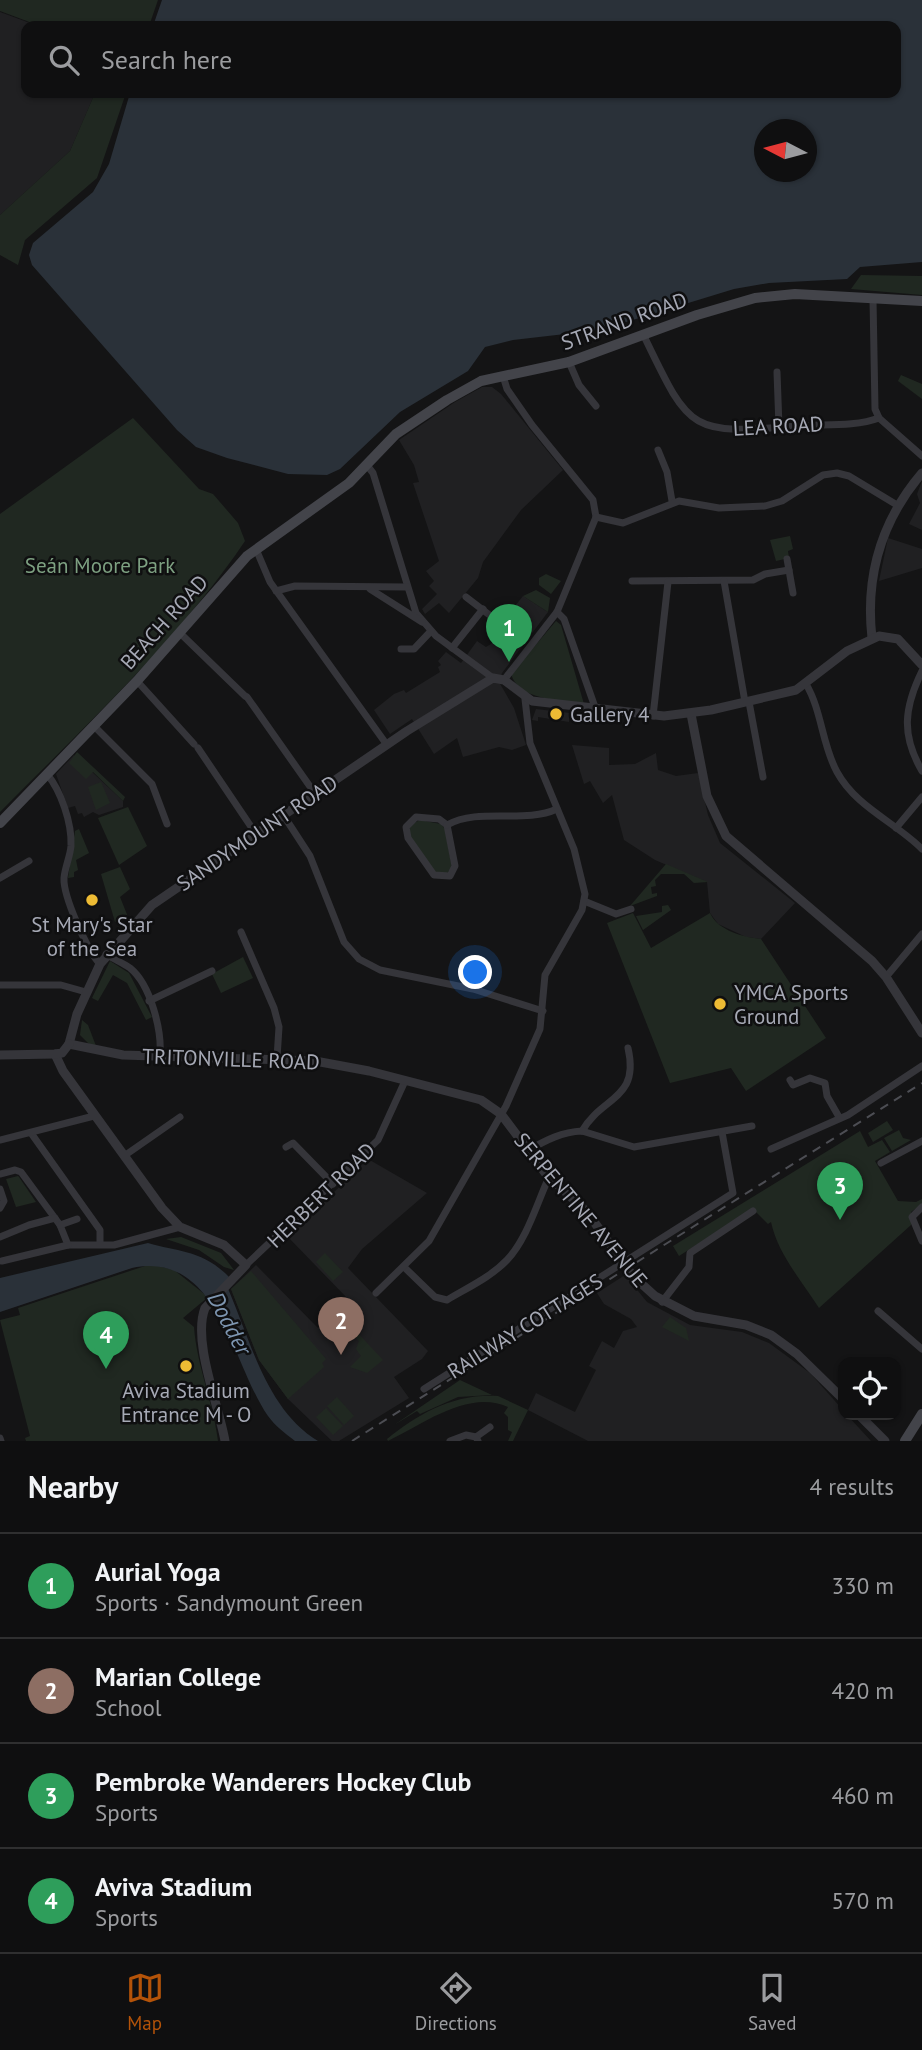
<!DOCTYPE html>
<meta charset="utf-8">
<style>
:root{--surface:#0f0f10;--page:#181819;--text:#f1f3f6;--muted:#9b9c9f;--line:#2f2f30;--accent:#b45309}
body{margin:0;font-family:"PT Sans",sans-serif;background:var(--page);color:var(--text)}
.controls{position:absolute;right:21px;bottom:21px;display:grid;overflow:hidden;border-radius:14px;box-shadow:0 2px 5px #0004}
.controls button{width:63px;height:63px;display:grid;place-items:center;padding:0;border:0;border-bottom:2px solid var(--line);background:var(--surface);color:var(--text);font:35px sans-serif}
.compass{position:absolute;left:754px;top:119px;width:63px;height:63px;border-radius:50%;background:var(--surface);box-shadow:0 2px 5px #0004;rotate:276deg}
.you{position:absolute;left:476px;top:973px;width:24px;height:24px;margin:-18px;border:5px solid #fff;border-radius:50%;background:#1a73e8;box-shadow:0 0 0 10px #1a73e833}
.badge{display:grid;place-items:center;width:46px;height:46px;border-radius:50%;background:var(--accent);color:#fff;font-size:23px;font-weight:700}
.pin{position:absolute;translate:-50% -58px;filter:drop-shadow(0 2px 4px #0008)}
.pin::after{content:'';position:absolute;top:37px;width:24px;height:21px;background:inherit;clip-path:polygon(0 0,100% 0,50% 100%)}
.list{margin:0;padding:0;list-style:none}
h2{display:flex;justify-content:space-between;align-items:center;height:91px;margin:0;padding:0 28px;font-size:30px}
h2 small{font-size:23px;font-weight:400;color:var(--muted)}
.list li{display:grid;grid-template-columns:46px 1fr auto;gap:21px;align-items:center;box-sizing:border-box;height:105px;padding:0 28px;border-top:2px solid var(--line)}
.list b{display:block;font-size:26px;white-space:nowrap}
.list p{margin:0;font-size:23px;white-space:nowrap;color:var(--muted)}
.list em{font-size:23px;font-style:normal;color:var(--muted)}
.icon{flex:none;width:38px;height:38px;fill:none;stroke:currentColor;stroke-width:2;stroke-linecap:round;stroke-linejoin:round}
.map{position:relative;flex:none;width:922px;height:1441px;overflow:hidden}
.search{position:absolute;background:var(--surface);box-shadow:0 2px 5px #0004;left:21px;right:21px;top:21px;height:77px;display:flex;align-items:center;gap:18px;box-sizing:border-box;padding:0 24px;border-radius:14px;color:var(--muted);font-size:26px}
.sheet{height:511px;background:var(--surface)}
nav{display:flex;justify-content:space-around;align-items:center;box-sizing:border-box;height:98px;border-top:2px solid var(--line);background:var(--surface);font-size:19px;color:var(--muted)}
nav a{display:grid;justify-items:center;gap:4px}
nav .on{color:var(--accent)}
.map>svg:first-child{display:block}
.built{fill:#202022}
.green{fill:#202821}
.water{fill:#2a3139;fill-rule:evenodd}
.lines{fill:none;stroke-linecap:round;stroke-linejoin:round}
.minor{stroke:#35353a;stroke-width:7}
.tertiary{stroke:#35353a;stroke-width:9}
.secondary{stroke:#43444a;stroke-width:10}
.rail{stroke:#4c4d53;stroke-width:2;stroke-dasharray:9 7;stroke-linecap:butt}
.poi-dot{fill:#edbb34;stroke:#0f0f10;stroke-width:2.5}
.labels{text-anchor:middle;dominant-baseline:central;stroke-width:5;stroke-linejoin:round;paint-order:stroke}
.street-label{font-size:21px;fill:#a6a9b5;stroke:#0f0f10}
.park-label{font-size:21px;fill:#7da081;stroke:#0f0f10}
.poi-label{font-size:21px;fill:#a6a9b5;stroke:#0f0f10;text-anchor:start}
.water-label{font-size:23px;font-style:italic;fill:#7d95b0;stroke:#0f0f10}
</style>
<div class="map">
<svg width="922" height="1441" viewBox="0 0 922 1441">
<rect width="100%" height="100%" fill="#141415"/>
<g class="built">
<polygon points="0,12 38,26 26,26 26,93 95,93 70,151 0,215"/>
<polygon points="482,387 492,387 501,394 563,470 521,510 483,562 478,578 449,613 439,603 425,614 422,609 437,594 429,586 434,581 426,571 439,561 413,483 419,482 414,465 399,440 455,402"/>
<polygon points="922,481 922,530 909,524 920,503 917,494"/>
<polygon points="888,538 922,549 922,568 879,581"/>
<polygon points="523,596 548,612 502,673 499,682 514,708 526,745 512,750 499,747 463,757 457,738 434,754 412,719 390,734 374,710 394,694 404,690 406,693 440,672 438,667 441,665 438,661 446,652 461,663 477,641 486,647 491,644 497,637 493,633"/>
<polygon points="536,709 570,713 569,722 538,717 538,721 532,720"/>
<polygon points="572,745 609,748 609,765 635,764 656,753 658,770 676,776 698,773 708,815 720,843 795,903 761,939 746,937 718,924 710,913 707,882 655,860 624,840 612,795 603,803 590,781 584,784"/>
<polygon points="74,755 123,801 123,807 99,815 93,812 84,817 82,813 78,814 75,806 68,808 56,774"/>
<polygon points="368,1159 427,1193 362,1249 348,1268 428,1351 422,1359 394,1377 409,1398 339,1441 332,1441 288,1399 259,1360 231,1289 256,1265 318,1328 348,1299 288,1237"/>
<polygon points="625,1275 647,1302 690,1325 742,1332 769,1343 810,1373 843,1410 843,1415 847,1415 871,1441 588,1441 528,1410 536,1393 575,1412 596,1370 589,1366 602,1341 614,1348 623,1331 637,1327 631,1319 604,1304 597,1293"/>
</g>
<g class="green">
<polygon points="0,0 158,0 149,26 40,26 0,11"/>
<polygon points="95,93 126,93 97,178 25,240 18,265 0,255 0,215 70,151"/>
<polygon points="861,275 922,276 922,295 851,289"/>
<polygon points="901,375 922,384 922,399 898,381"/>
<path d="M133 418 199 489 213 494 238 523 245 541C179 639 85 726 0 812V514Z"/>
<polygon points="790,536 793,549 788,551 789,558 776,561 770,540"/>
<polygon points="546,574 561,581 551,594 539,585 539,578"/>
<polygon points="536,590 550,598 548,612 523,596"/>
<path d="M556 621 561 625 584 704C559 699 519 701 511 674Z"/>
<polygon points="77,752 125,797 123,801 93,772 86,779 69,763"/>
<polygon points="101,782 110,803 96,810 88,787"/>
<polygon points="128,807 147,846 119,865 98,818"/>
<polygon points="420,820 441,824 445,829 452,868 446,874 437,874 410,837 410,825"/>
<polygon points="79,829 89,853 76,860 78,870 74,872 74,877 68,878 75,831"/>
<polygon points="666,864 708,882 694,883 684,874 661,874 655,880 656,886 651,887 652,894 657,893 657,896 630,906"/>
<polygon points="120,867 130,889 120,897 128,917 115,922 101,874"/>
<polygon points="668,905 671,910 643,930 636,916 662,912 662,906"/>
<path d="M633 913 651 948 710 913C718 931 744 937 761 939L826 1038 746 1091 731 1068 670 1083 607 923Z"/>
<polygon points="243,957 253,978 221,993 212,974"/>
<polygon points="110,961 129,973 152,1017 146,1020 127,983 113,975 98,1001 92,998"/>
<polygon points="82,1020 88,1025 96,1046 89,1044 80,1035"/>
<polygon points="887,1121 893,1130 873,1142 868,1133"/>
<polygon points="899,1130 903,1138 911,1140 892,1151 884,1138"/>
<path d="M860 1131 868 1147 882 1140 890 1152 875 1161 898 1201 916 1202 922 1199V1204L911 1212V1225L819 1308C801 1280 778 1254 771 1222L768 1224 753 1209 679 1256 673 1246Z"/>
<polygon points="18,1176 19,1177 36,1202 16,1207 6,1179"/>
<polygon points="181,1237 221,1253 234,1270 224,1267 199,1250 166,1239"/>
<polygon points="325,1253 343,1272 333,1281 316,1262"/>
<path d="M151 1264 174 1270 208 1297 183 1318 194 1327C197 1367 213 1401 218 1441H26L25 1438 30 1436 0 1320 20 1315 18 1308Z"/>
<polygon points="251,1271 326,1359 322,1363 324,1367 288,1399 259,1360 231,1289"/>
<polygon points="670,1317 686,1328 689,1341 662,1327"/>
<polygon points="353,1328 383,1360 367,1373 350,1367 361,1356 356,1349 359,1341 353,1335 350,1338 347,1335"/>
<polygon points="460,1380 492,1395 458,1397 420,1414 417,1411 394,1425"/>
<path d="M498 1396 528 1410 513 1441H508L512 1432 508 1430V1417L504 1413 508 1407C468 1389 422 1425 388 1441L387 1439C419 1413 455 1393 498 1396Z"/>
<polygon points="337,1397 354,1416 344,1425 327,1406"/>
<polygon points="326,1408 343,1426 333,1435 316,1417"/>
</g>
<g class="water">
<path d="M162 0H922V262L860 267 847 279 769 283 734 289 600 330 513 340 485 347 468 371 400 412 340 469 327 475 288 474 227 458 196 447 177 430 32 265 29 255 33 243 93 192 109 164 130 93H896V26H153ZM764 130H806V172H764Z"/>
<path d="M148 1243C178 1252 203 1250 229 1277L225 1282C250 1336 264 1408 318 1441H295C285 1433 275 1426 268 1416 232 1364 218 1250 132 1268L0 1312V1278Z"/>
</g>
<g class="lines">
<g class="minor">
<polyline points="873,299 875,409 879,418 922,456"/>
<path d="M643 334C690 432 689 435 798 426 823 424 855 427 879 418"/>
<polyline points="569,362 579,385 596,406"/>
<polyline points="777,372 779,427"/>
<polyline points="503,376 507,389 532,425 593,500 596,517 557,612 504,680"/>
<polyline points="658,450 667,472 672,501"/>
<polyline points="366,464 373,473 416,613 436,636 493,678"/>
<polyline points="596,517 623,523 679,501 719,508 765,506 782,501 823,475 837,473 849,476 897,505"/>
<polyline points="256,549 270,582 387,745"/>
<polyline points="787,559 793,593"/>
<polyline points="632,581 753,580 765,574 789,570"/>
<polyline points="724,581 745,702"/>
<polyline points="370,589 422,622"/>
<polyline points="276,591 295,586 407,587"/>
<polyline points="466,597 496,620"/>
<polyline points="557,612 564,619 596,710"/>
<polyline points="181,634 245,696"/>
<polyline points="452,648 483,609"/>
<polyline points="401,649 414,649 431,631"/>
<path d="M922 671C904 708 901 735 922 771"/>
<polyline points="137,681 194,744"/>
<path d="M806 684C822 711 822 745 837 772 856 807 895 822 922 849"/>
<polyline points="247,697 316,795"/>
<polyline points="749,702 763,777"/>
<polyline points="653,716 668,582"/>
<polyline points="94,726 152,784 167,824"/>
<polyline points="198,748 256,834"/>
<path d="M47 774C61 791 72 823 71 846 70 857 65 867 64 878 63 896 87 950 100 964"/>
<polyline points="284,816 310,856 344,942 359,959 380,970 473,989 543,1011"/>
<polygon points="416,817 439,819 447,825 455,866 450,876 434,875 408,838 406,827"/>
<path d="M447 825C479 807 524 824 557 809"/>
<polyline points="896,828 922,797"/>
<polyline points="0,878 29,861"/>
<polyline points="584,901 616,914 631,909"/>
<polyline points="241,932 274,1008 279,1027 277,1058"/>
<path d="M106 954C113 959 123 963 130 968 151 985 162 1031 160 1056"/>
<polyline points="886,977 922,934"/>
<polyline points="0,985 61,985 86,992"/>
<polyline points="149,1001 212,971"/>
<polyline points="790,1080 793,1085 810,1078 825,1083 827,1096 839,1117"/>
<path d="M582 1131C602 1096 640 1100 628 1048"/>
<polyline points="31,1133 100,1230 100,1243"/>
<polyline points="0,1140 94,1116"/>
<polyline points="286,1147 293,1143 333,1184"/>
<polyline points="771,1149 848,1115 922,1066"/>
<path d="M529 1150C546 1140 562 1132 582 1131L634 1147 752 1126"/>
<polyline points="124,1156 180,1117"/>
<polyline points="881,1163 922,1141"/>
<polyline points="0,1174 15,1170 21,1172 60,1225 68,1245 114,1245 180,1227"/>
<polyline points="0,1189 4,1201 0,1208"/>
<polyline points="922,1207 912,1217 922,1241"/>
<polyline points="60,1225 77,1219"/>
<polyline points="0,1237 29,1225 55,1218"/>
<polyline points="2,1261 68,1245"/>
<polyline points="246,1265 378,1140 405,1081"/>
<path d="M404 1267 435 1297 447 1300C467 1288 491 1277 507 1260 527 1239 537 1203 549 1177"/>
<polyline points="376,1293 429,1241 506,1106 540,1029 545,975 582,910 585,894 574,849 530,743 525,699"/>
<polyline points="662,1302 689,1267 690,1253 753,1211"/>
<polyline points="878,1311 922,1349"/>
<polyline points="424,1389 733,1193 722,1132"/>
<polyline points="476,1437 490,1427"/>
<polyline points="0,1438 1,1441"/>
<polyline points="450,1441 466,1435 476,1437 478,1441"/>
</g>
<g class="tertiary">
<path d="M872 638C865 576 882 520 922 473"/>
<polyline points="691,714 707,796 726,836 872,961 886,977 922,1033"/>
<polyline points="69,1044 77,1014 100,964 152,905 407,731 493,678 504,680 532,701 664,716 711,710 796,690 847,651 879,636 898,639 922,665"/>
<polyline points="69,1044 123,1055 315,1061 369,1071 481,1100 501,1114 546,1174 587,1212 633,1276 655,1296 694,1316 746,1325 771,1335 797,1354 843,1399"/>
<path d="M55 1054 63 1071 162 1208 180 1227 224 1245 246 1265 205 1308C192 1341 219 1406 225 1441"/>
<polyline points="0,1055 55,1054 62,1053 69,1044"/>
<polyline points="859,1415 885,1441"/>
</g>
<g class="secondary">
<polyline points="0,823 137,681 247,556 349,483 396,434 447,400 481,381 569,362 697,315 755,298 795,294 922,301"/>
<polyline points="905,1441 922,1414"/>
</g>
<polyline class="rail" points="352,1441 922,1083"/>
</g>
<g class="poi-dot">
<circle cx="556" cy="714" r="7"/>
<circle cx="92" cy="900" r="7"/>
<circle cx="720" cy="1004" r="7"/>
<circle cx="186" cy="1366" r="7"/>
</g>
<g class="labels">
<g class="street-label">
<text transform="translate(624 321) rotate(-20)">STRAND ROAD</text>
<text transform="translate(778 426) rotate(-3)">LEA ROAD</text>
<text transform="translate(164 622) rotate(-48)">BEACH ROAD</text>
<text transform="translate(257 833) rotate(-34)">SANDYMOUNT ROAD</text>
<text transform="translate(231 1059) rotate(2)">TRITONVILLE ROAD</text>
<text transform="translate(321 1195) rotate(-44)">HERBERT ROAD</text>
<text transform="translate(581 1210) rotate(50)">SERPENTINE AVENUE</text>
<text transform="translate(525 1326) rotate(-32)">RAILWAY COTTAGES</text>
</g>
<g class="park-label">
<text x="100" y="565">Seán Moore Park</text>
</g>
<g class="poi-label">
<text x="570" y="714">Gallery 4</text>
<text x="92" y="924" text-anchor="middle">St Mary's Star<tspan x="92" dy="24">of the Sea</tspan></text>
<text x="734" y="992">YMCA Sports<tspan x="734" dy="24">Ground</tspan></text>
<text x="186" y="1390" text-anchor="middle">Aviva Stadium<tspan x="186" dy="24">Entrance M - O</tspan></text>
</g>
<g class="water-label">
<text transform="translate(230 1323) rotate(62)">Dodder</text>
</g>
</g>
</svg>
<div class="controls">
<button><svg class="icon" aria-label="locate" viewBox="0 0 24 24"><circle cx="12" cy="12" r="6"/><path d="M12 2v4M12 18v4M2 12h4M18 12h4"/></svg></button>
</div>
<svg class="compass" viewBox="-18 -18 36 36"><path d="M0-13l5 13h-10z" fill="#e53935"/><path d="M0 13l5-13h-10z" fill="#9b9c9f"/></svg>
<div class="you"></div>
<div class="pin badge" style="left:509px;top:662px;background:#2e9e5b">1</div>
<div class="pin badge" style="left:341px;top:1355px;background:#8d6e63">2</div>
<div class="pin badge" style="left:840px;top:1220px;background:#2e9e5b">3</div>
<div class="pin badge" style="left:106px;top:1369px;background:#2e9e5b">4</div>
<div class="search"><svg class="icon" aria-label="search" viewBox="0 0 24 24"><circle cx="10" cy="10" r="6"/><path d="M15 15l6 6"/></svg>Search here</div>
</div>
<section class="sheet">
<h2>Nearby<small>4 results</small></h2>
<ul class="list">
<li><span class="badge" style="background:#2e9e5b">1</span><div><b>Aurial Yoga</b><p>Sports · Sandymount Green</p></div><em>330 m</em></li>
<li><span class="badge" style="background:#8d6e63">2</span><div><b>Marian College</b><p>School</p></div><em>420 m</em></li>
<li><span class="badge" style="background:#2e9e5b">3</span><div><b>Pembroke Wanderers Hockey Club</b><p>Sports</p></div><em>460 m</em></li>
<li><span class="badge" style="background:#2e9e5b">4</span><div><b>Aviva Stadium</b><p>Sports</p></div><em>570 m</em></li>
</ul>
</section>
<nav>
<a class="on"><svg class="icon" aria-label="map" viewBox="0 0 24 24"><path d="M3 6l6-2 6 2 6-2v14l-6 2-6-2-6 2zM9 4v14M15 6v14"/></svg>Map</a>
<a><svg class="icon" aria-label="directions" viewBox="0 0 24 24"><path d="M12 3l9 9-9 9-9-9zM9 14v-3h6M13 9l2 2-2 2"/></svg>Directions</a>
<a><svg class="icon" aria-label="saved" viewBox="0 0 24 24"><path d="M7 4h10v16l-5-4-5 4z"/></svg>Saved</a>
</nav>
